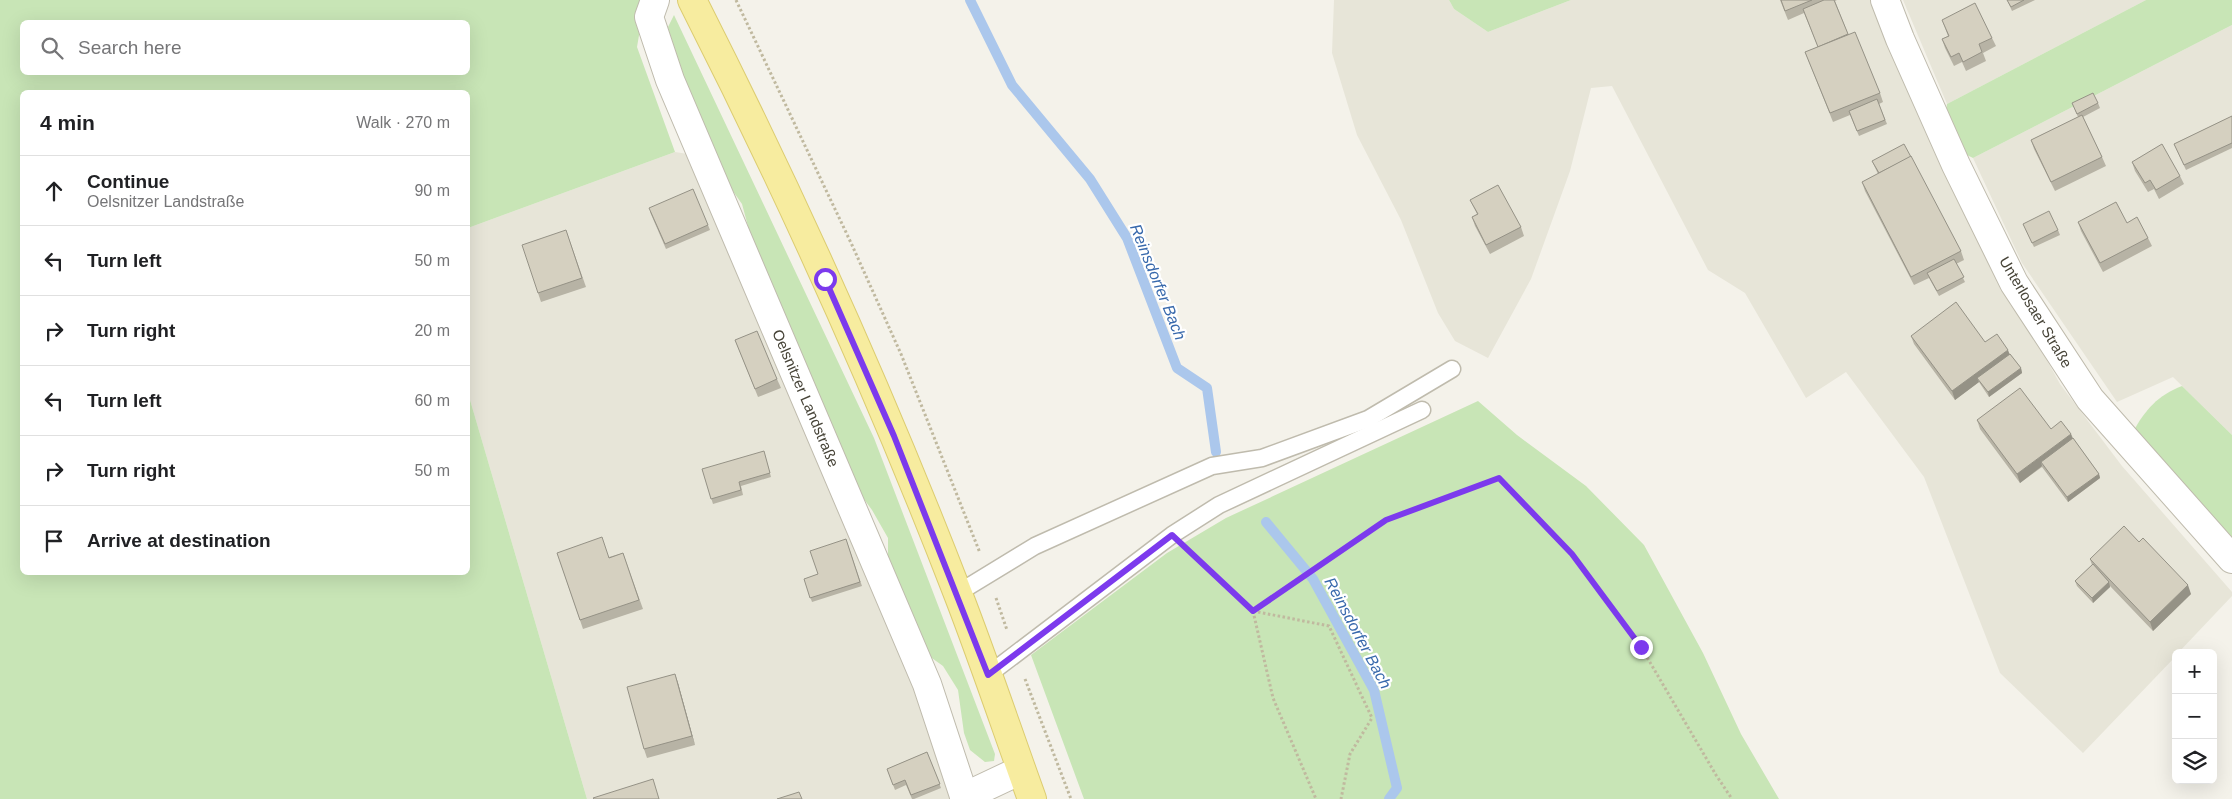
<!DOCTYPE html>
<meta charset="utf-8">
<style>
:root{--surface:#fff;--page:#f2f2f2;--text:#202124;--muted:#757577;--line:#e0e0e0}
body{margin:0;font-family:Helvetica,sans-serif;background:var(--page);color:var(--text)}
.controls{position:absolute;right:15px;bottom:15px;display:grid;overflow:hidden;border-radius:8px;box-shadow:0 5px 20px #0002}
.controls button{width:45px;height:45px;display:grid;place-items:center;padding:0;border:0;border-bottom:1px solid var(--line);background:var(--surface);color:var(--text);font:25px sans-serif}
.stop{position:absolute;width:15px;height:15px;margin:-11px;border:4px solid #7c3aed;border-radius:50%;background:#fff}
.stop.end{background:#7c3aed;border-color:#fff;box-shadow:0 1px 5px #0008}
.list{margin:0;padding:0;list-style:none}
h2{display:flex;justify-content:space-between;align-items:center;height:65px;margin:0;padding:0 20px;font-size:21px}
h2 small{font-size:16px;font-weight:400;color:var(--muted)}
.list li{display:grid;grid-template-columns:32px 1fr auto;gap:15px;align-items:center;box-sizing:border-box;height:70px;padding:0 20px;border-top:1px solid var(--line)}
.list b{display:block;font-size:19px;white-space:nowrap}
.list p{margin:0;font-size:16px;white-space:nowrap;color:var(--muted)}
.list em{font-size:16px;font-style:normal;color:var(--muted)}
.icon{flex:none;width:28px;height:28px;fill:none;stroke:currentColor;stroke-width:2;stroke-linecap:round;stroke-linejoin:round}
.map{position:relative;flex:none;width:2232px;height:799px;overflow:hidden}
.search{position:absolute;background:var(--surface);box-shadow:0 5px 20px #0002;left:20px;top:20px;width:450px;height:55px;display:flex;align-items:center;gap:12px;box-sizing:border-box;padding:0 18px;border-radius:8px;color:var(--muted);font-size:19px}
.panel{position:absolute;background:var(--surface);box-shadow:0 5px 20px #0002;left:20px;top:90px;width:450px;height:485px;border-radius:8px}
.map>svg:first-child{display:block}
.residential{fill:#e7e5d8}
.green{fill:#c8e5b6;fill-rule:evenodd}
.lines{fill:none;stroke-linecap:round;stroke-linejoin:round}
.stream{stroke:#abc7ec;stroke-width:10}
.lane-casing{stroke:#bfbbad;stroke-width:19}
.street-casing{stroke:#bfbbad;stroke-width:30}
.primary-casing{stroke:#dccc70;stroke-width:30}
.path{stroke:#c0b99f;stroke-width:3;stroke-dasharray:2.5 2.5;stroke-linecap:butt}
.lane{stroke:#fff;stroke-width:16}
.street{stroke:#fff;stroke-width:28}
.primary{stroke:#f7ec9f;stroke-width:28}
.wall{fill:#b7b3a5}
.shaded-wall{fill:#959286}
.building{fill:#d5d0c0;stroke:#959286}
.route{stroke:#7c3aed;stroke-width:6}
.labels{text-anchor:middle;dominant-baseline:central;stroke-width:4.5;stroke-linejoin:round;paint-order:stroke}
.street-label{font-size:15px;fill:#474438;stroke:#fff}
.water-label{font-size:16px;font-style:italic;fill:#3869ac;stroke:#fff}
</style>
<div class="map">
<svg width="2232" height="799" viewBox="0 0 2232 799">
<rect width="100%" height="100%" fill="#f4f2ea"/>
<g class="residential">
<polygon points="1334,0 1449,0 1454,9 1488,32 1571,0 1870,0 1987,251 2060,384 2122,466 2232,592 2232,596 2178,653 2176,653 2176,656 2083,753 2000,673 1924,477 1846,372 1806,398 1745,293 1708,270 1612,86 1591,88 1570,171 1531,279 1488,358 1455,341 1438,313 1401,220 1357,135 1332,53"/>
<polygon points="1903,0 2146,0 1947,104"/>
<polygon points="2232,25 2232,435 2173,377 2117,402 2022,263 1973,158"/>
<polygon points="675,152 688,154 858,533 956,799 587,799 468,393 468,228"/>
</g>
<g class="green">
<path d="M0 0H645L637 47 675 152 468 228V92H22V572H468V393L587 799H0ZM22 22H468V72H22Z"/>
<polygon points="1449,0 1571,0 1488,32 1454,9"/>
<polygon points="2146,0 2232,0 2232,25 1973,158 1965,154 1946,111 1947,104"/>
<polygon points="674,15 874,438 995,754 994,761 985,762 970,750 964,733 958,690 943,666 929,656 902,597 888,557 888,538 872,510 852,483 759,267 742,204 730,187 670,48 668,27"/>
<path d="M2182 386 2232 435V540L2133 432C2145 410 2158 395 2182 386Z"/>
<polygon points="1478,401 1517,435 1586,486 1644,545 1703,653 1741,734 1779,799 1084,799 1031,655 1167,553 1226,518"/>
</g>
<g class="lines">
<g class="stream">
<polyline points="970,0 1012,85 1090,179 1127,238 1177,368 1207,388 1216,452"/>
<polyline points="1266,522 1313,579 1374,690 1397,788 1389,799"/>
</g>
<g class="lane-casing">
<g id="lane">
<polyline points="958,593 1035,546 1212,466 1262,458 1368,419 1452,369"/>
<polyline points="988,675 1172,535 1219,505 1422,410"/>
</g>
</g>
<g class="street-casing">
<g id="street">
<polyline points="655,0 649,17 670,80 927,684 965,799"/>
<polyline points="1885,0 1900,39 1956,165 2014,283 2090,399 2232,559"/>
<polyline points="964,797 1021,770"/>
</g>
</g>
<g class="primary-casing">
<path id="primary" d="M692 0C790 193 880 392 958 594 984 661 1007 730 1032 799"/>
</g>
<g class="path">
<polyline points="736,0 852,245 901,354 980,553"/>
<polyline points="1191,553 1253,611 1329,626 1372,718 1350,754 1341,799"/>
<polyline points="996,598 1007,630"/>
<polyline points="1253,611 1387,520 1499,478 1572,555 1641,647 1716,775 1732,799"/>
<polyline points="1253,611 1273,698 1316,799"/>
<polyline points="1025,679 1071,799"/>
</g>
<use href="#lane" class="lane"/>
<use href="#street" class="street"/>
<use href="#primary" class="primary"/>
</g>
<g class="wall">
<polygon points="1780,0 1837,0 1835,1 1848,34 1880,93 1883,102 1879,104 1887,124 1859,136 1850,115 1833,122 1805,52 1818,47 1804,13 1788,20"/>
<polygon points="2007,0 2035,0 2012,11"/>
<polygon points="1942,20 1992,38 1996,46 1983,53 1986,61 1966,71 1962,62 1954,66 1945,48 1942,39 1948,36"/>
<polygon points="2072,103 2098,103 2100,108 2083,117 2102,157 2106,166 2055,191 2034,149 2031,140 2078,117"/>
<polygon points="2232,116 2232,148 2186,170 2174,144"/>
<polygon points="1872,161 1961,251 1964,260 1956,264 1965,282 1939,296 1929,278 1914,285 1865,191 1862,182 1878,174"/>
<polygon points="2132,162 2180,176 2184,184 2159,199 2154,189 2148,192 2135,171"/>
<polygon points="1470,200 1521,227 1524,236 1490,254 1475,226 1472,217 1477,214"/>
<polygon points="650,212 708,225 710,230 666,249"/>
<polygon points="2078,222 2127,223 2148,238 2152,246 2103,272 2081,231"/>
<polygon points="2023,224 2058,230 2060,235 2034,247"/>
<polygon points="566,230 586,287 541,302 538,293"/>
<polygon points="1911,336 1985,342 2010,354 2021,368 2022,373 1989,397 1979,382 1955,400 1914,344"/>
<polygon points="735,340 777,379 781,388 758,397"/>
<polygon points="1977,420 2051,429 2071,434 2073,438 2099,474 2100,478 2068,502 2042,467 2020,483 1980,429"/>
<polygon points="765,455 771,477 741,486 743,495 713,504 702,469"/>
<polygon points="846,539 862,586 812,602 804,579 818,574"/>
<polygon points="557,553 609,557 623,553 643,609 583,629"/>
<polygon points="2090,559 2191,594 2153,631 2110,586 2110,587 2093,603 2077,586 2075,581 2092,565"/>
<polygon points="675,674 678,683 695,745 647,758 644,749"/>
<polygon points="927,752 941,788 914,799 912,799 906,785 895,790 887,769"/>
</g>
<g class="shaded-wall">
<polygon points="2008,350 2011,358 1977,378 1979,382 1955,400 1952,391"/>
<polygon points="2021,368 2022,373 1989,397 1988,392"/>
<polygon points="2071,434 2074,443 2041,462 2042,466 2020,483 2017,474"/>
<polygon points="2099,474 2100,478 2068,502 2067,497"/>
<polygon points="2109,582 2110,587 2093,603 2092,598"/>
<polygon points="2188,585 2191,594 2153,631 2150,622"/>
<polygon points="675,674 678,683 695,745 692,736"/>
</g>
<g class="building">
<polygon points="1781,0 1812,0 1785,11"/>
<polygon points="1824,0 1834,0 1848,34 1818,47 1803,9"/>
<polygon points="2007,0 2024,0 2011,7"/>
<polygon points="1975,3 1992,38 1979,44 1982,52 1963,62 1959,53 1951,57 1942,39 1949,36 1942,20"/>
<polygon points="1855,32 1880,93 1830,113 1805,52"/>
<polygon points="2093,93 2098,103 2077,114 2072,103"/>
<polygon points="1877,99 1885,120 1857,131 1849,111"/>
<polygon points="2082,115 2102,157 2051,182 2031,140"/>
<polygon points="2232,116 2232,143 2184,165 2174,144"/>
<polygon points="1904,144 1911,157 1879,173 1872,161"/>
<polygon points="2162,144 2180,176 2156,190 2150,180 2145,183 2132,162"/>
<polygon points="1911,156 1961,251 1911,277 1862,182"/>
<polygon points="1498,185 1521,227 1486,245 1472,217 1478,214 1470,200"/>
<polygon points="693,189 708,225 665,244 649,208"/>
<polygon points="2116,202 2127,223 2137,217 2148,238 2100,263 2078,222"/>
<polygon points="2049,211 2058,230 2032,243 2023,224"/>
<polygon points="566,230 582,278 538,293 522,245"/>
<polygon points="1954,259 1964,277 1937,291 1927,273"/>
<polygon points="1956,302 1985,342 1997,334 2008,350 1952,391 1911,336"/>
<polygon points="757,331 777,379 755,389 735,340"/>
<polygon points="2010,354 2021,368 1988,392 1977,378"/>
<polygon points="2020,388 2051,429 2061,421 2071,434 2017,474 1977,420"/>
<polygon points="2073,438 2099,474 2067,497 2041,462"/>
<polygon points="764,451 770,473 739,482 741,490 711,499 702,469"/>
<polygon points="2124,526 2139,542 2143,538 2188,585 2150,622 2090,559"/>
<polygon points="602,537 609,558 623,553 639,600 580,620 557,553"/>
<polygon points="846,539 860,582 810,598 804,579 818,574 810,551"/>
<polygon points="2093,564 2109,582 2092,598 2075,581"/>
<polygon points="675,674 692,736 644,749 627,687"/>
<polygon points="927,752 940,784 911,795 905,780 893,785 887,769"/>
<polygon points="653,779 659,799 594,799 593,798"/>
<polygon points="799,792 802,799 777,799"/>
</g>
<g class="lines">
<polyline class="route" points="825,279 894,436 988,675 1172,535 1253,611 1386,520 1499,478 1572,554 1641,647"/>
</g>
<g class="labels">
<g class="street-label">
<text transform="translate(2036 312) rotate(59)">Unterlosaer Straße</text>
<text transform="translate(806 398) rotate(67)">Oelsnitzer Landstraße</text>
</g>
<g class="water-label">
<text transform="translate(1158 282) rotate(68)">Reinsdorfer Bach</text>
<text transform="translate(1358 633) rotate(62)">Reinsdorfer Bach</text>
</g>
</g>
</svg>
<div class="controls">
<button>+</button>
<button>−</button>
<button><svg class="icon" aria-label="layers" viewBox="0 0 24 24"><path d="M12 4l9 5-9 5-9-5zM3 14l9 5 9-5"/></svg></button>
</div>
<div class="stop" style="left:825px;top:279px"></div>
<div class="stop end" style="left:1641px;top:647px"></div>
<div class="search"><svg class="icon" aria-label="search" viewBox="0 0 24 24"><circle cx="10" cy="10" r="6"/><path d="M15 15l6 6"/></svg>Search here</div>
<section class="panel">
<h2>4 min<small>Walk · 270 m</small></h2>
<ul class="list">
<li><svg class="icon" aria-label="ahead" viewBox="0 0 24 24"><path d="M12 20V5M6 11l6-6 6 6"/></svg><div><b>Continue</b><p>Oelsnitzer Landstraße</p></div><em>90 m</em></li>
<li><svg class="icon" aria-label="left" viewBox="0 0 24 24"><path d="M17 20v-9H6M10 6l-5 5 5 5"/></svg><div><b>Turn left</b></div><em>50 m</em></li>
<li><svg class="icon" aria-label="right" viewBox="0 0 24 24"><path d="M7 20v-9h11M14 6l5 5-5 5"/></svg><div><b>Turn right</b></div><em>20 m</em></li>
<li><svg class="icon" aria-label="left" viewBox="0 0 24 24"><path d="M17 20v-9H6M10 6l-5 5 5 5"/></svg><div><b>Turn left</b></div><em>60 m</em></li>
<li><svg class="icon" aria-label="right" viewBox="0 0 24 24"><path d="M7 20v-9h11M14 6l5 5-5 5"/></svg><div><b>Turn right</b></div><em>50 m</em></li>
<li><svg class="icon" aria-label="arrive" viewBox="0 0 24 24"><path d="M6 21V4h12l-3 4 3 4H6"/></svg><div><b>Arrive at destination</b></div></li>
</ul>
</section>
</div>
